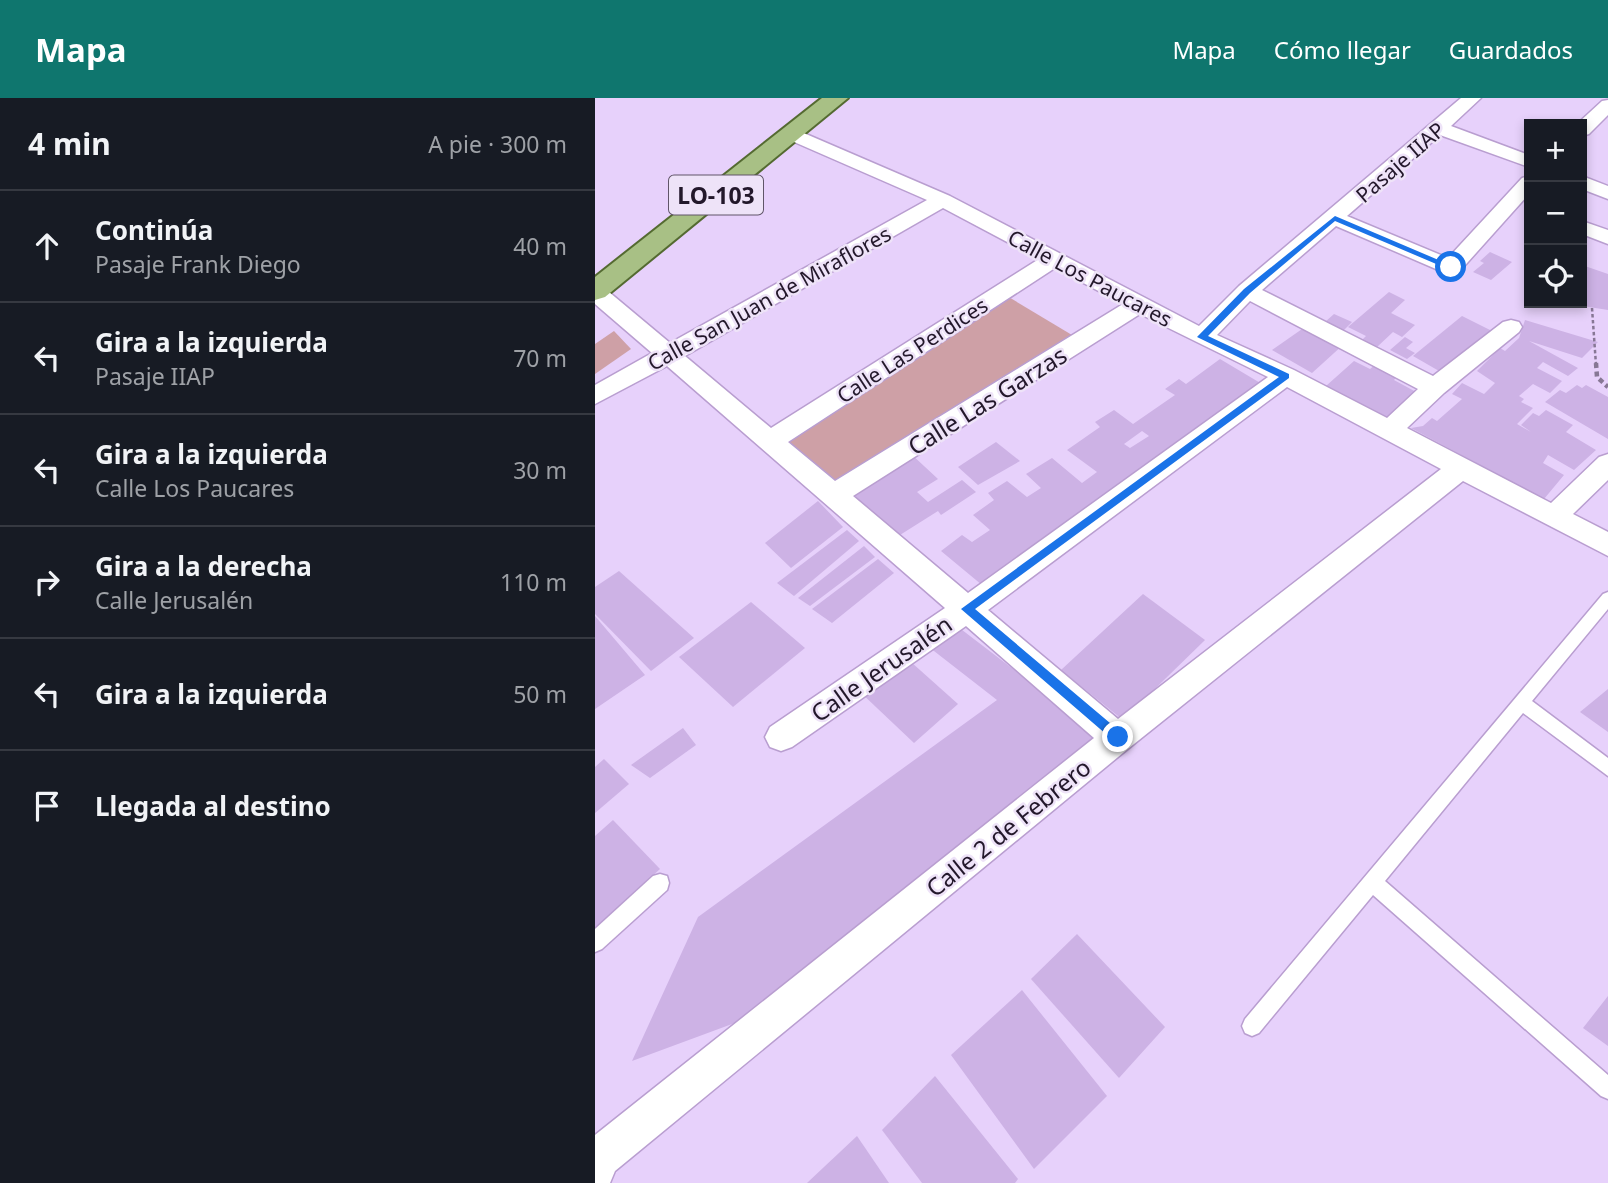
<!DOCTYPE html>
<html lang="es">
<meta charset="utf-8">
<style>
:root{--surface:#171b24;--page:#20242c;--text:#f1f3f6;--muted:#9ea1a6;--line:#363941;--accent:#0f766e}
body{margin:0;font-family:"Noto Sans",sans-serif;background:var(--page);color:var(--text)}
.controls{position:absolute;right:21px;top:21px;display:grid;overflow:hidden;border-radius:0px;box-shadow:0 4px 10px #0003}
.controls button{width:63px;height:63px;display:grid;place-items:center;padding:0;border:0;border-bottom:2px solid var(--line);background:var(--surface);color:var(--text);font:35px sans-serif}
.stop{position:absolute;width:21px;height:21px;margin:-16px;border:5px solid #1a73e8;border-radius:50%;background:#fff}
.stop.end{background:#1a73e8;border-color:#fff;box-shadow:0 2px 7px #0008}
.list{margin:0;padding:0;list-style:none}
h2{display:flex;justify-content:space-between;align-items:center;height:91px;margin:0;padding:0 28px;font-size:30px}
h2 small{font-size:23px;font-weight:400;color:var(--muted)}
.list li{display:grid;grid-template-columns:46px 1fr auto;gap:21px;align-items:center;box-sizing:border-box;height:112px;padding:0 28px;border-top:2px solid var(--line)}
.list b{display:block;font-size:26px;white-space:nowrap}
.list p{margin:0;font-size:23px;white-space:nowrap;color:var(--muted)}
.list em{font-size:23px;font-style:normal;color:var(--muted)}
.icon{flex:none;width:38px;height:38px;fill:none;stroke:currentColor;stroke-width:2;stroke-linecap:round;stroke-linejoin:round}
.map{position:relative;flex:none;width:1013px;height:1085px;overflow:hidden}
header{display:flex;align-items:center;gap:42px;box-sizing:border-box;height:98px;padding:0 35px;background:var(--accent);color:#fff}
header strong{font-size:33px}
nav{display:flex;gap:38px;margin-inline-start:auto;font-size:24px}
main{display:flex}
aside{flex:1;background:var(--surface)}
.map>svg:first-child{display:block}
.green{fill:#cea0a6}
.building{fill:#cdb2e5;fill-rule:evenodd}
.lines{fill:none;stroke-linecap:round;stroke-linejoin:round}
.service-casing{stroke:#b99ed0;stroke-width:3}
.minor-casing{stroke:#b99ed0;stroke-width:3}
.primary-casing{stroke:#546a31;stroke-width:4}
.path-far1{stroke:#877795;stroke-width:2.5;stroke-dasharray:3.5 2.5;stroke-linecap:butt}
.path{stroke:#877795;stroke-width:4.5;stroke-dasharray:5 3.5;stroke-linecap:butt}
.service{fill:#fff;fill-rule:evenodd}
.minor{fill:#fff;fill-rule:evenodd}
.primary{fill:#a8c085;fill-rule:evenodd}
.route{fill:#1a73e8}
.labels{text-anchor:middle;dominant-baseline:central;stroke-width:5;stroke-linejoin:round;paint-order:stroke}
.far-street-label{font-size:21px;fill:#23182b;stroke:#eee3f8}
.shield{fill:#eee3f8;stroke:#605568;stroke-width:2}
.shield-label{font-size:23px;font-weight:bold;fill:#23182b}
.street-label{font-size:24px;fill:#23182b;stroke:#eee3f8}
</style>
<header>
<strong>Mapa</strong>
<nav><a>Mapa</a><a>Cómo llegar</a><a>Guardados</a></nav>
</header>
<main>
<aside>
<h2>4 min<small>A pie · 300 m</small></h2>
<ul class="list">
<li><svg class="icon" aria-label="ahead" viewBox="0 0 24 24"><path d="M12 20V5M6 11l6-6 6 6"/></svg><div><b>Continúa</b><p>Pasaje Frank Diego</p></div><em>40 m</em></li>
<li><svg class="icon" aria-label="left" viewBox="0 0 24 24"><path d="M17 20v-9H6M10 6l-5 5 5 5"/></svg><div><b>Gira a la izquierda</b><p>Pasaje IIAP</p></div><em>70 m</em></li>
<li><svg class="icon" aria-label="left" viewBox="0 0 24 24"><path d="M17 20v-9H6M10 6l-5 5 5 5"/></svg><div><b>Gira a la izquierda</b><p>Calle Los Paucares</p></div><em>30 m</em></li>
<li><svg class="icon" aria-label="right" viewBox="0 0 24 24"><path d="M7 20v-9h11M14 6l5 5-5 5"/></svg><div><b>Gira a la derecha</b><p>Calle Jerusalén</p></div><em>110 m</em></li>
<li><svg class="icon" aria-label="left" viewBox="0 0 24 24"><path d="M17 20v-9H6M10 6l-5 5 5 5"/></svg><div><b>Gira a la izquierda</b></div><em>50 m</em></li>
<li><svg class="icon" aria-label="arrive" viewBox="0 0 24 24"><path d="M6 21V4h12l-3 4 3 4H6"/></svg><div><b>Llegada al destino</b></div></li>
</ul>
</aside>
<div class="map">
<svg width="1013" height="1085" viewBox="0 0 1013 1085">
<rect width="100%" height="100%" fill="#e7d1fb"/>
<g class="green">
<polygon points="412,198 482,240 243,389 185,340"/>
<polygon points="19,233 36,251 0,276 0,246"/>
</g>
<g class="building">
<polygon points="895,154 917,164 896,182 878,174 889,165 885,163"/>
<polygon points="987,167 1013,176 1013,212 975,206 987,205"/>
<polygon points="794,194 810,202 796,215 820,227 807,239 798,234 782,249 767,242 771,238 753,229"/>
<polygon points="739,216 757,224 748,233 730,224"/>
<polygon points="867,218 901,235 851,277 818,258"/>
<polygon points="930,222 1003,244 987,260 934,243 983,270 973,278 948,264 942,270 967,283 955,295 938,286 924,298 929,301 926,304 938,310 922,326 936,334 926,327 938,315 944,318 951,312 978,327 971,334 1001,352 979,372 953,357 948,365 969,377 949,401 816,330 828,328 837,320 842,323 867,301 857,296 867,285 889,296 900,285 882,273 905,250 910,253 924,240"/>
<polygon points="710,229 749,246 717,275 677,252"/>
<polygon points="810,239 818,244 811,250 820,255 812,261 795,252"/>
<path d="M625 261 667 286 446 441 387 487 346 453 367 437 377 444 395 432 378 417 399 402 393 395 412 383 432 399 446 390 431 376 457 360 487 385 502 374 472 352 505 329 500 324 519 312 538 326 580 297 570 291 584 281 591 286ZM547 333 554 338 535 350 529 346Z"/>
<polygon points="759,263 775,271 781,266 803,277 799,282 823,295 794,323 731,288"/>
<polygon points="982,287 987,290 991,287 1013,299 1013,341 950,304 965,292 971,295"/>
<polygon points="401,344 425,363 383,387 363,369"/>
<polygon points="315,355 343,381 322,394 333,404 367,382 381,394 346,417 343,413 297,442 250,393"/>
<polygon points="223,403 248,429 196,470 170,445"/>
<polygon points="252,432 264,443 199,498 182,485"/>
<polygon points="269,448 280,459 215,508 203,500"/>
<polygon points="283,461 299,475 237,525 217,511"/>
<polygon points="24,473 99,540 56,573 0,516 0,489"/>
<polygon points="548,496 610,542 528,622 466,572"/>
<polygon points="156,504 210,550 138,609 84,559"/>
<polygon points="0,518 50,577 0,611"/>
<polygon points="358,525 431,581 503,641 156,919 37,963 103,819 402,602 330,546"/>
<polygon points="307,556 363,606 319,645 263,592"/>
<polygon points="1013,591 1013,634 985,614"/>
<polygon points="88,630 101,647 55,680 36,667"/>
<polygon points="9,661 34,686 0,715 0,669"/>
<polygon points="18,722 65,771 0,830 0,738"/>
<polygon points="482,836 570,929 524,980 436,881"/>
<polygon points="427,892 512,998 439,1071 356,957"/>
<polygon points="1013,898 1013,948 988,930"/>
<polygon points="340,978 423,1081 420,1085 327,1085 287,1032"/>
<polygon points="262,1038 294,1085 212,1085"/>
</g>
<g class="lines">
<g class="service-casing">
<g id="service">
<polygon points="1013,494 1013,511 937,603 1013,660 1013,678 928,615 790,783 1013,977 1013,1001 1006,998 778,797 664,935 657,938 650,935 647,928 650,921 1008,496"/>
<polygon points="65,776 72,778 74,785 72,792 7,851 0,854 0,831 58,778"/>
</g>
</g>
<g class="minor-casing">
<g id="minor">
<path d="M866 0H886L856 28 934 57V69L845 37 752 118 853 160 927 80 934 78V96L864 174H848L741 128 667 192 838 278 908 224 916 222 924 224 927 229 924 234 849 295 812 330 956 405 1004 359 1013 356V382L978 416 1013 434V458L868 383 534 650 20 1073 15 1085H0V1037L499 640 371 528 197 649 186 653 175 649 170 639 175 629 350 510 72 268 0 306V287L57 255 0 206V187L8 189 75 245 332 102 190 40 188 36 190 32 197 30 355 98 604 228 644 188ZM348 110 444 161 176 330 90 258ZM460 170 528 206 240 383 193 344ZM655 203 823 291 792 320 699 272 622 237ZM545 216 673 279 373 495 258 398ZM692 289 846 371 523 621 393 512Z"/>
<polygon points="1013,2 1013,17 994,36 987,38 987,26 982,26 1007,3"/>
<polygon points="987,78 1013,88 1013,101 987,91"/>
<polygon points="987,123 1013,132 1013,146 987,136"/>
</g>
</g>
<g class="primary-casing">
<polygon id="primary" points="227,0 253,0 10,199 0,202 0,179"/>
</g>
<polyline class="path-far1" points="997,210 1001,267"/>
<polyline class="path" points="1001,265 1002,279 1013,289"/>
<use href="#service" class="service"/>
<use href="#minor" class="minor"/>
<use href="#primary" class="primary"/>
</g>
<polygon class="route" points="740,118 860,169 853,171 740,123 655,195 613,238 694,276 694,280 380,511 528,636 528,643 519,643 366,511 684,279 602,239 649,191"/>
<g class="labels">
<g class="far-street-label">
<text transform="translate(805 64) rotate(-41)">Pasaje IIAP</text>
<text transform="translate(495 180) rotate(28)">Calle Los Paucares</text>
<text transform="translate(174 200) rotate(-29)">Calle San Juan de Miraflores</text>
<text transform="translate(317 252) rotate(-33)">Calle Las Perdices</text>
</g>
<rect class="shield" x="74" y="77.5" width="94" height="39" rx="5"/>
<g class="shield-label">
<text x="121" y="97">LO-103</text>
</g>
<g class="street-label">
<text transform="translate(392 302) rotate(-32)">Calle Las Garzas</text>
<text transform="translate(286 570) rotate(-35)">Calle Jerusalén</text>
<text transform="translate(413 729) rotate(-39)">Calle 2 de Febrero</text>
</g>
</g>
</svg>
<div class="controls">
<button>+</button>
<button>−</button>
<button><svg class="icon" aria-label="locate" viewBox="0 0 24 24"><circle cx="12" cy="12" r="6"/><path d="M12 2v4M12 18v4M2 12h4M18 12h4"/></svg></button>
</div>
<div class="stop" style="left:856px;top:169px"></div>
<div class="stop end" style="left:523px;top:639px"></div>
</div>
</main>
